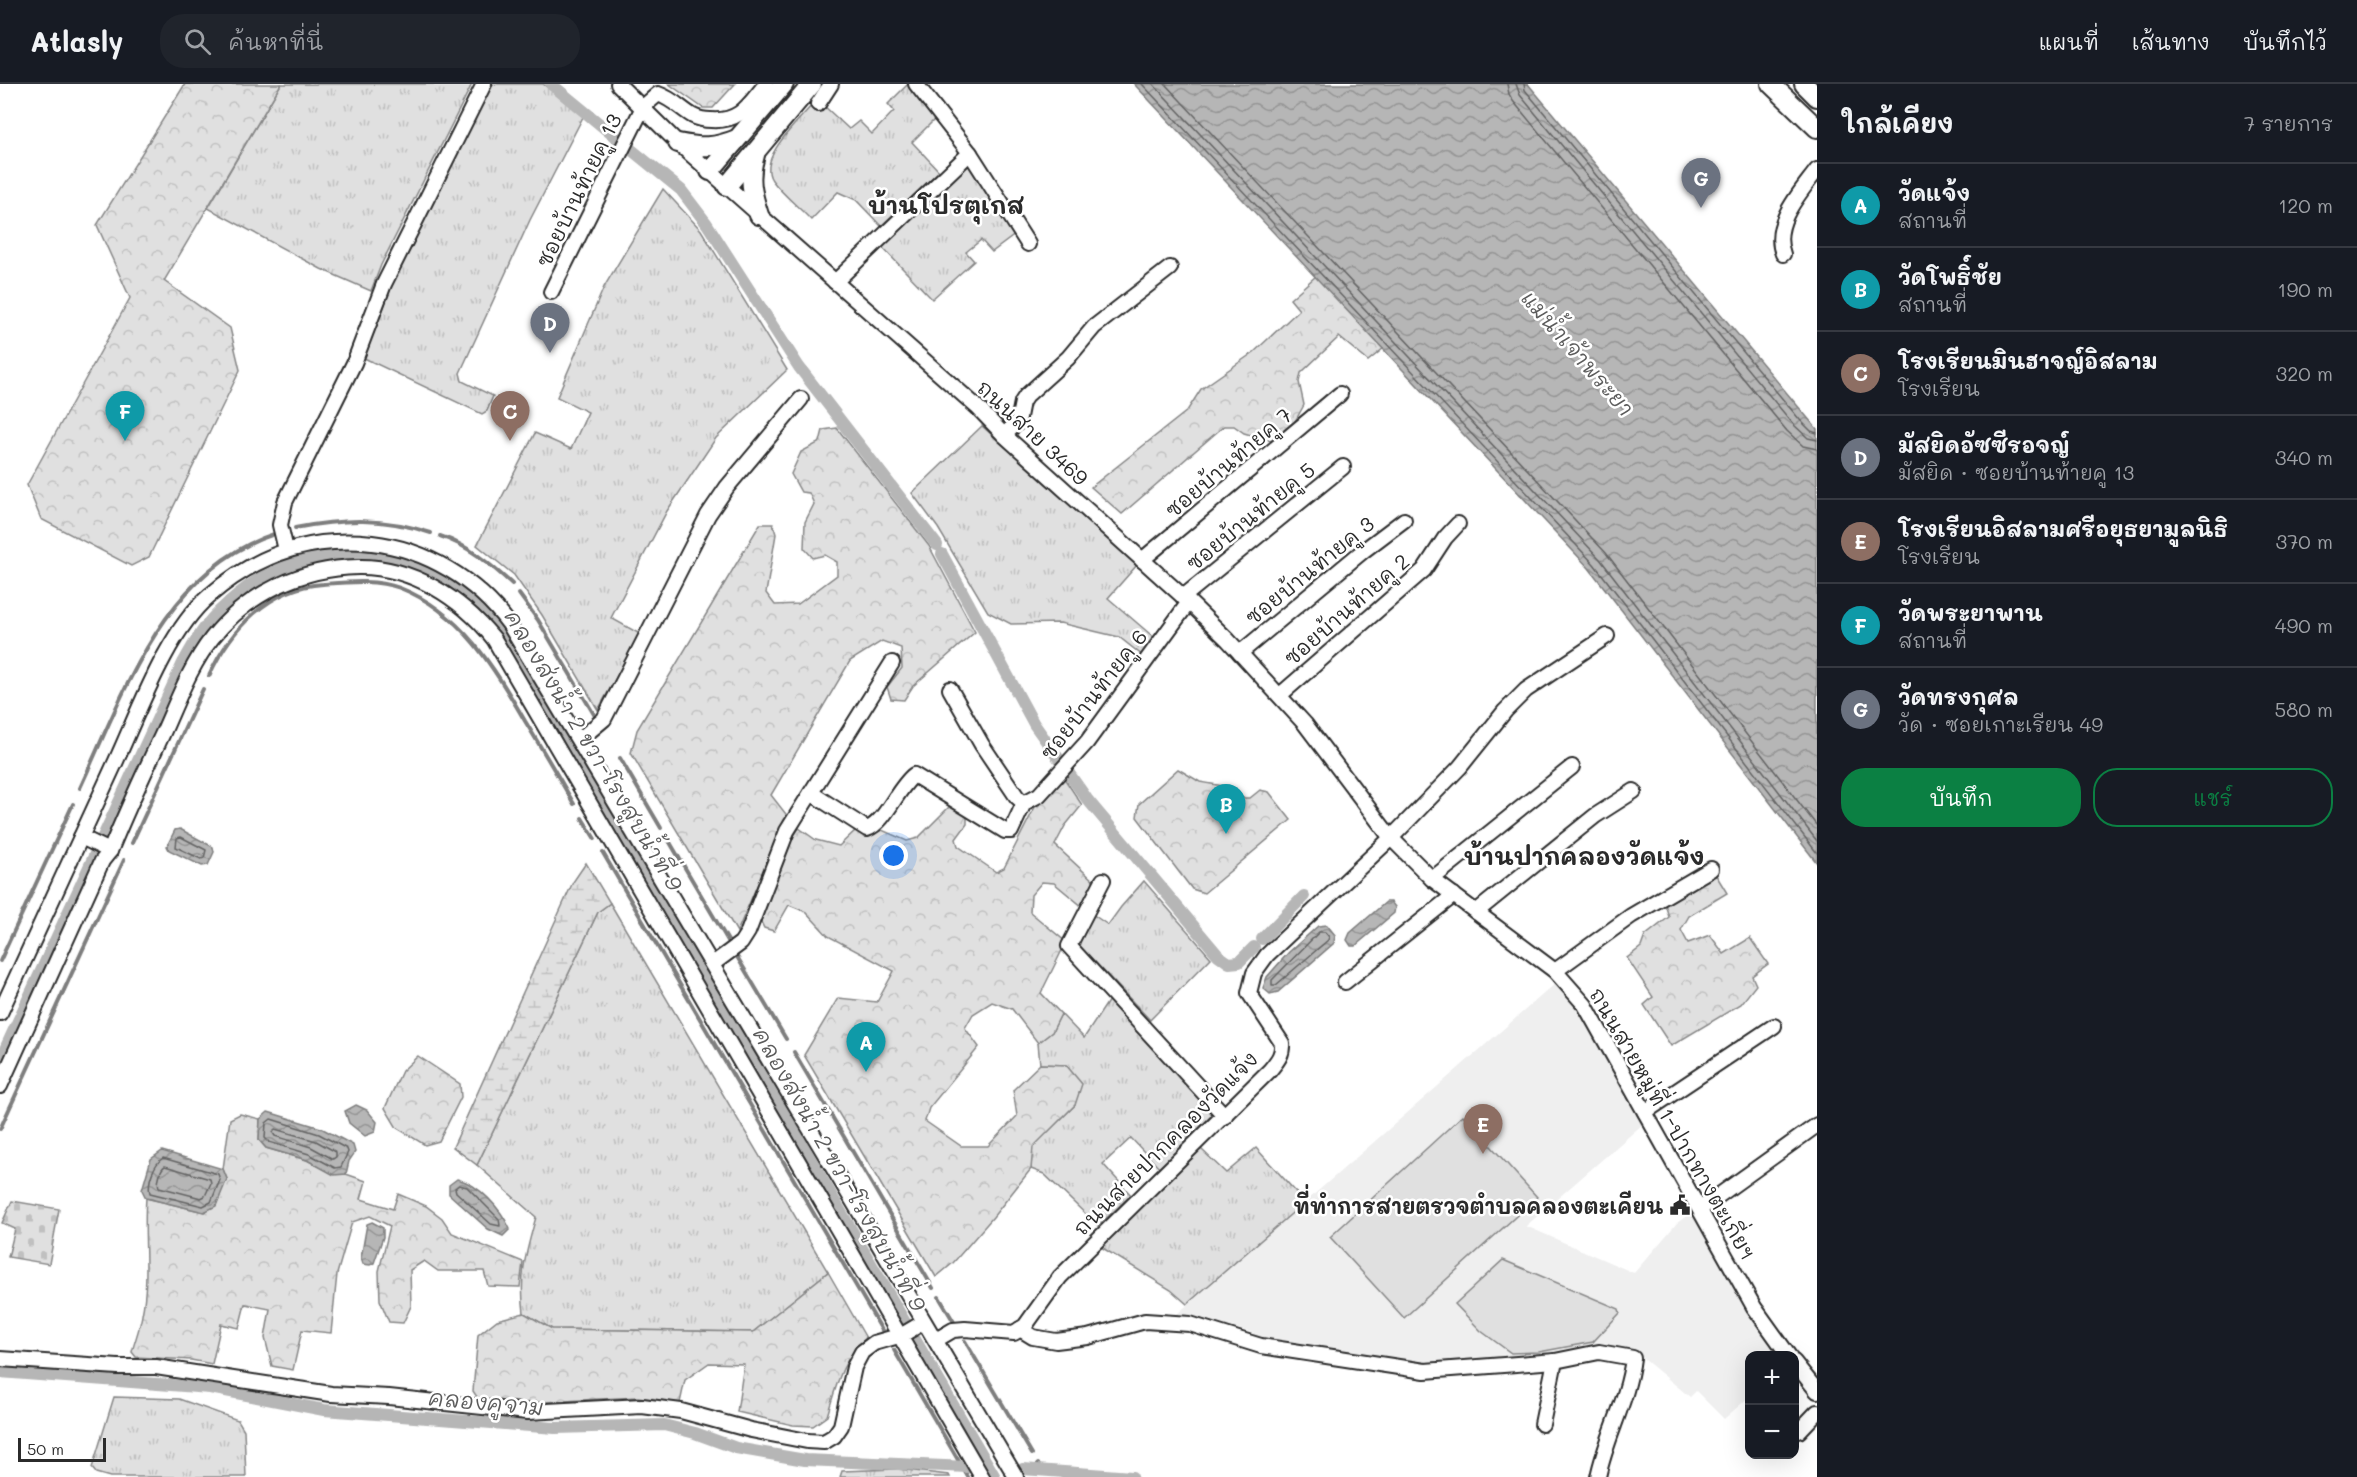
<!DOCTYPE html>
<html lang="th">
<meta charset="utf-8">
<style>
:root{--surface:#171b24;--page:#20242c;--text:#f1f3f6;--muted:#9ea1a6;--line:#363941;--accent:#0b8043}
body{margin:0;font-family:Mali,"Playpen Sans Thai",sans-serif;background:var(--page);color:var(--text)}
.controls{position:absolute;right:18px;bottom:18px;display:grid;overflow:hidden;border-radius:12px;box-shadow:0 6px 24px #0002}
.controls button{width:54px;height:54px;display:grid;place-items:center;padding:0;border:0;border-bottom:2px solid var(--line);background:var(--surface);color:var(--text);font:30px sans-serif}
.scale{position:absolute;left:18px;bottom:15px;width:88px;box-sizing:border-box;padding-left:6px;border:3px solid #2b2b2b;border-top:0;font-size:16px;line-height:21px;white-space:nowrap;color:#2b2b2b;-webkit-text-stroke:4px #fff;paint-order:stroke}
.you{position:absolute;left:894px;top:772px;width:21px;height:21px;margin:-15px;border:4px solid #fff;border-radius:50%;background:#1a73e8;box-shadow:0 0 0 9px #1a73e833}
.badge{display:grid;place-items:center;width:39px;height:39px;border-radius:50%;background:var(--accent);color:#fff;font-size:20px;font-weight:700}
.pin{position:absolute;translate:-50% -50px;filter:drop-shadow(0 2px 3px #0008)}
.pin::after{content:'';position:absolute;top:32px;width:21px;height:18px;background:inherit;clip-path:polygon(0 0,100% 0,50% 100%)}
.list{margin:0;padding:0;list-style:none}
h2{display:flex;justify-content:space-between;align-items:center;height:78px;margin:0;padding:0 24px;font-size:26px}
h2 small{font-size:20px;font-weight:400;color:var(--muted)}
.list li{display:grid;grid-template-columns:39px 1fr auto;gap:18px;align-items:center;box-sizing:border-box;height:84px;padding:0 24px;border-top:2px solid var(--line)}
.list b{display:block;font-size:22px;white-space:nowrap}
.list p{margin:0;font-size:20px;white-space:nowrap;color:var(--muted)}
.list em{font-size:20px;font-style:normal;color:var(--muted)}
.actions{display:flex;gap:12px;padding:18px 24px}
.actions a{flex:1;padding:14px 0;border:2px solid var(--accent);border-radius:24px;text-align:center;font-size:21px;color:var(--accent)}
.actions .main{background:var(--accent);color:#fff}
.icon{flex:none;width:33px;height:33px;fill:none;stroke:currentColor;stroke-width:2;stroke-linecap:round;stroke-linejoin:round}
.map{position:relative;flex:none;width:1817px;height:1393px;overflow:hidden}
header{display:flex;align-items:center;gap:36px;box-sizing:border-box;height:84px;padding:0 30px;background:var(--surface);border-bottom:2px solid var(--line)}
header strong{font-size:28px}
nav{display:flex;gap:33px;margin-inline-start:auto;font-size:21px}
.search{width:420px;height:54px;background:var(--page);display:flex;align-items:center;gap:15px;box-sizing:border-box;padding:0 21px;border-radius:24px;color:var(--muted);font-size:22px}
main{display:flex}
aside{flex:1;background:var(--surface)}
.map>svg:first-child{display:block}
.built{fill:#efefef}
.grass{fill:url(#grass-tufts);stroke:#868686;stroke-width:1.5}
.forest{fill:url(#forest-crowns);stroke:#868686;stroke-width:1.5}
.wetland{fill:url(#wetland-marsh);stroke:#868686;stroke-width:1.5}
.cemetery{fill:url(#cemetery-stones);stroke:#868686;stroke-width:1.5}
.pitch{fill:#e0e0e0;stroke:#868686;stroke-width:1.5}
.water{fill:url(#water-waves);stroke:#7e7e7e;stroke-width:1.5}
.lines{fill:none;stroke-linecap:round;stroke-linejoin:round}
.shore{stroke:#636363;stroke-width:1.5}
.stream{stroke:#7e7e7e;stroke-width:4}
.canal{stroke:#b6b6b6;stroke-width:12}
.minor-casing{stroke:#2b2b2b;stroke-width:18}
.major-casing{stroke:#2b2b2b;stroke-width:22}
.minor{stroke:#fff;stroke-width:14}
.major{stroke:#fff;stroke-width:18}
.labels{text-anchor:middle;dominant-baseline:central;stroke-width:5;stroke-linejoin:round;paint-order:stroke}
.street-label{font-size:21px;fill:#2b2b2b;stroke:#fff}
.poi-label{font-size:21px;font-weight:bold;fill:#2b2b2b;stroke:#fff;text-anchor:end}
.water-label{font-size:22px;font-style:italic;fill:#5c5c5c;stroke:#fff}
.quarter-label{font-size:24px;font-weight:bold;fill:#2b2b2b;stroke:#fff}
</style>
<header>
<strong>Atlasly</strong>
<div class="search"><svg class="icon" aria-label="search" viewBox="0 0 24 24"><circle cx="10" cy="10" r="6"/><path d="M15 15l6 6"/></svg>ค้นหาที่นี่</div>
<nav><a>แผนที่</a><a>เส้นทาง</a><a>บันทึกไว้</a></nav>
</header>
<main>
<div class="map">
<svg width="1817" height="1393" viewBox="0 0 1817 1393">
<defs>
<pattern id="grass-tufts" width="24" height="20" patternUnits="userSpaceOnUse" patternTransform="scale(1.5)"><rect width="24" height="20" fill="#e0e0e0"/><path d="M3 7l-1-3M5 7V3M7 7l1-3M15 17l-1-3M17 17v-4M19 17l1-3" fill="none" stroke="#c0c0c0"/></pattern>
<pattern id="forest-crowns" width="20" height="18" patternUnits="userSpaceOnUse" patternTransform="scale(1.5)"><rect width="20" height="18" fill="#e0e0e0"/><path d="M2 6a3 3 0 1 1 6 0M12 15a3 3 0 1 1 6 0" fill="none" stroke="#c0c0c0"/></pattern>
<pattern id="wetland-marsh" width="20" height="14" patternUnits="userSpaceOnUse" patternTransform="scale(1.5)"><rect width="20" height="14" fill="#e0e0e0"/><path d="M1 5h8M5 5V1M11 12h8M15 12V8" fill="none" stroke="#c0c0c0"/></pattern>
<pattern id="cemetery-stones" width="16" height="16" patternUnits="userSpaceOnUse" patternTransform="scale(1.5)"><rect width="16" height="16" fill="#e0e0e0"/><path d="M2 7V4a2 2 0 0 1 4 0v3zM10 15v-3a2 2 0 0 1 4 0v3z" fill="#c0c0c0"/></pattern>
<pattern id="water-waves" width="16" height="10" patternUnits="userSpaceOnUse" patternTransform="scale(1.5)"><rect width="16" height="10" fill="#b6b6b6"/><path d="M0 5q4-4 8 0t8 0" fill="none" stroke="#949494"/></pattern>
</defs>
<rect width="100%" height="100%" fill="#fff"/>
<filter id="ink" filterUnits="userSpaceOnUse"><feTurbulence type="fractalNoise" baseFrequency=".0167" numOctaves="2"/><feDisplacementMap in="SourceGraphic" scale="12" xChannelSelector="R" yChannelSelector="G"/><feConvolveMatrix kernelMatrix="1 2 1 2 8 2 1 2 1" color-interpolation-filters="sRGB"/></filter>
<g filter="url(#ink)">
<polygon class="built" points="1556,899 1578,925 1643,1040 1526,1142 1634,1189 1677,1139 1692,1128 1753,1237 1780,1271 1750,1272 1749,1313 1724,1335 1696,1307 1690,1313 1639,1271 1539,1274 1426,1281 1260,1258 1253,1249 1228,1242 1222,1245 1177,1230"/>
<g class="grass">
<polygon points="281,0 472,0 381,181 371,207 321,185 208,124"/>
<polygon points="489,0 543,0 584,31 530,136 460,289 462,297 493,312 487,327 482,330 364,274 364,270 376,244 397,188"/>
<path d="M908 0 938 32 912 58 939 87 881 142 856 116 838 108 811 136C799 123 782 110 772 96 757 74 798 38 811 22L817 26 822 20 849 45 859 37 872 50 894 27 888 20Z"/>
<polygon points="967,81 976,84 1016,150 992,168 981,156 966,168 974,177 932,215 879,160"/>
<polygon points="663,105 701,146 787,286 716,354 667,427 611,534 640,550 598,626 542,531 514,491 477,461 535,349 571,365 588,328 557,313 604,203"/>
<polygon points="982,342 1137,481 1108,514 1157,556 1143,572 1119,553 1060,539 1011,540 988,528 938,444 912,409"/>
<polygon points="1144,797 1211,874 1150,936 1080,862 1079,855 1092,830 1108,841 1121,823"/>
<path d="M610 819 828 1188 753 1248 552 1245 524 1229C519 1190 526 1169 536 1133L477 1081 598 828Z"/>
<polygon points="1111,913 1214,1025 1212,1031 1159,1084 1131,1054 1103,1080 1131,1111 1098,1142 1044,1090 1031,1085 1032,1063 1075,1021 1066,981 1040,980 1038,959 1052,948 1061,930 1084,954"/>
<polygon points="1256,1064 1305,1118 1187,1220 1171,1206 1101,1163 1201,1065 1226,1089"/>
<polygon points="114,1313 179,1315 238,1336 244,1346 246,1393 110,1393 96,1389 92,1384"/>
<polygon points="897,1385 949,1391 950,1393 840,1393 842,1387"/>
</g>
<g class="forest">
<polygon points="185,0 281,0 164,197 230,244 240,286 149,473 131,482 41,435 27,401 130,214 97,141"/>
<polygon points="669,0 735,0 713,24 703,24"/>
<polygon points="1316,192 1384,264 1368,277 1339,253 1301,289 1299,298 1304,321 1293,341 1275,358 1244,349 1234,342 1224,342 1122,430 1091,403 1187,327 1201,305 1254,268 1299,226 1290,215"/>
<polygon points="837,344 929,462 975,548 913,602 904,616 891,615 887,603 902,584 901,564 882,557 850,577 771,711 789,734 781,746 737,848 631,669 637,646 760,440 773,440 776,450 766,509 775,521 798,520 837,491 837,478 825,471 813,474 804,464 805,438 814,420 809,409 801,408 791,390 801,368 820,358 823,346"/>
<polygon points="1178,685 1200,698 1223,702 1238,714 1250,714 1260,706 1269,708 1291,736 1204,809 1192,805 1137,733 1139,720"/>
<polygon points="1064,694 1082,721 1065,742 1055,761 1096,799 1083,823 1054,799 1042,798 1031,811 1030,828 1066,858 1041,909 1061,930 1052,948 1038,959 1012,925 992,918 973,930 965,944 979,963 929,1024 925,1037 961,1062 988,1062 1017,1032 1013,1006 1040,980 1066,981 1082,1000 1075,1021 1033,1063 1031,1085 993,1133 953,1179 936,1193 804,971 838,914 877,918 894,887 828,852 806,828 789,821 774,847 764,844 759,834 788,761 799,744 816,756 839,762 856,746 868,752 882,746 907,757 918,754 949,723 958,724 967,731 967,740 956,755 958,762 996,788 1004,784 1035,723"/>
<polygon points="1716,791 1727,809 1689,832 1681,846 1688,859 1710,851 1724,870 1750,854 1768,880 1752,892 1756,901 1741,920 1671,962 1644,921 1653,913 1627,874 1641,863 1645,852 1669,833 1665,820"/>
<polygon points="418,972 460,1000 461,1013 439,1057 425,1061 397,1044 385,1024 402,987"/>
<path d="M240 1030 260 1035 259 1056 266 1064 307 1076 334 1090H346L366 1097 361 1115 393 1125 398 1110 426 1122 442 1134 452 1149 523 1178 520 1203 488 1202 484 1187H438L424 1177 410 1186 411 1222 403 1239 389 1238 380 1216 379 1187 390 1142 370 1132 352 1138 337 1190 331 1249 302 1246 293 1286 272 1282 265 1254 270 1225 245 1220 239 1244 221 1240 212 1280 191 1276 136 1273 132 1268C135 1256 140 1244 142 1231 150 1193 143 1153 146 1114L204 1128 227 1095 223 1085 230 1035Z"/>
<path d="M828 1188 866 1254C842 1274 836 1303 827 1332L813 1342 793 1341 737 1328 744 1280 709 1279 685 1296 680 1319 638 1313 526 1319 479 1316 473 1307 478 1251 497 1236 524 1229 552 1245 753 1248Z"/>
</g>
<polygon class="wetland" points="586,779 610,819 598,828 477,1081 453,1063 573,798"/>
<polygon class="cemetery" points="12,1117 59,1125 49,1180 8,1173 15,1145 2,1139"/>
<g class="pitch">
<polygon points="1463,1031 1537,1113 1404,1234 1330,1153"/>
<polygon points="1503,1176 1619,1225 1620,1229 1593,1258 1539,1268 1511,1269 1481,1247 1455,1220"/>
</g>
<g class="water">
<polygon points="1134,0 1528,0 1817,345 1817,779 1589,484"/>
<polygon points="180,745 213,763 214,768 208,781 202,782 169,766 167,762 175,746"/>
<polygon points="1386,818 1391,818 1395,823 1394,829 1355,862 1351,862 1347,856 1350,849"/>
<polygon points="1327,841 1335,851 1334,859 1278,908 1270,910 1263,904 1267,893 1289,868 1318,842"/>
<polygon points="356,1021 367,1026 377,1038 375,1048 365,1052 349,1039 345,1027"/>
<polygon points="268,1028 321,1044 353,1061 355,1068 349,1077 346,1090 334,1091 307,1076 266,1064 259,1056 260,1035"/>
<polygon points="162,1067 223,1085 227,1095 216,1122 204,1128 146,1114 142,1106 151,1075"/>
<path d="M457 1095C479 1100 501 1125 510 1145L503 1152 488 1145 449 1110V1101Z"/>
<polygon points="372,1138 383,1144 383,1153 374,1179 370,1181 363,1180 361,1174 367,1140"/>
</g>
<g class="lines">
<g class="shore">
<polyline points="1142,0 1594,480 1817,769"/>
<polyline points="1153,0 1600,475 1817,757"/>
<polyline points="1165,0 1606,469 1817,742"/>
<polyline points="1507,0 1509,10 1513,17 1787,347 1803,362 1817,365"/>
<polyline points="1516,0 1520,11 1794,341 1808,354 1817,356"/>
<polyline points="1524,0 1525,6 1800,336 1811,347 1817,349"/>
<polygon points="181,753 206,766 204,774 201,775 176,763 177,754"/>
<polygon points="1319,848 1325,848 1329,853 1328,856 1276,901 1272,901 1272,896"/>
<polygon points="271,1035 319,1050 347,1065 348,1068 341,1083 335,1084 309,1070 269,1058 265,1054 266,1039"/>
<polygon points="275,1045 316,1057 336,1068 336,1073 333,1075 311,1063 275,1052 273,1049"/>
<path d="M163 1074 218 1090 220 1096 211 1118 203 1122 150 1109C147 1098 154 1080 163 1074Z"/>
<path d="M165 1082 210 1095 211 1099 205 1112 201 1114 159 1103C157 1098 160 1085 165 1082Z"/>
<polygon points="459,1101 467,1103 499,1135 500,1142 491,1140 456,1108 455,1104"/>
</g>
<g class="stream">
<path d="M295 444C343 435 383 433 431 449"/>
<path d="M440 452C468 461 490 480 512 500"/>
<polyline points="519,510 538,536 595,632"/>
<path d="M209 592C230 546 269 503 323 500 348 498 376 495 400 504 461 528 494 583 525 637 542 665 558 692 574 720"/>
<polyline points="620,674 661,744"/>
<path d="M80 704C125 607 165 484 277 449"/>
<polyline points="582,734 595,755"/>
<polyline points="668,755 731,862"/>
<polyline points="132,759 203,605"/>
<polyline points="603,769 883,1248"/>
<polyline points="736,871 786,955"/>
<polyline points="0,877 73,720"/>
<polyline points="794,968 933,1204"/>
<polyline points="0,1045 124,776"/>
<polyline points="939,1213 954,1238"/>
<polyline points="965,1257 1032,1370"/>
<polyline points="894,1266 968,1393"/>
<polyline points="1038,1380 1041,1386"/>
</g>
<g class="canal">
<polyline points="551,0 619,56"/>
<polyline points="628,63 681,106 707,140 799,283 937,461"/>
<polyline points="942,470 1034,640 1061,678"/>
<polyline points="1068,688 1087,715 1218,871 1229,879 1239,878 1254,863"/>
<polyline points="1262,855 1304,812"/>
<path d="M0 976 183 579C191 565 199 550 210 537 215 530 223 524 229 518 294 458 387 455 461 503 476 513 488 528 500 541L995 1393"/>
<polyline points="0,1288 210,1304 324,1326 555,1344 664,1341 695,1349 736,1364 805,1376 968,1383"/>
<polyline points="1023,1385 1132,1393"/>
</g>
<g class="minor-casing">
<g id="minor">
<polyline points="618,0 678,59 977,323 1004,351 1189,518 1228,556 1305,640 1391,754 1432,795 1555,887 1585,921 1754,1223 1789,1272"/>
<polyline points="916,0 970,69 1028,160"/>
<polyline points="818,20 831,0"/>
<path d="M1783 170C1771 140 1800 109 1817 86"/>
<polyline points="835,198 970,69"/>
<path d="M551 208 643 23 658 10C673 15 681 25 693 32 699 35 705 36 711 36 741 38 749 20 766 0"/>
<polyline points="1004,351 1018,338 1022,318 1026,312 1068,274 1094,243 1170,184"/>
<polyline points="286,466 280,441 285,418 354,279 384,200 484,0"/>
<polyline points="1142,476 1340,310"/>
<polyline points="1183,513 1343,383"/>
<polyline points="1240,569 1363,467 1404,436"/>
<polyline points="950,605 982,661 1017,713 1024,719"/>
<polyline points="1280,611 1424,486 1445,454 1458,440"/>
<polyline points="579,656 604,635 708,431 727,403 801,315"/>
<path d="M811 709 867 745C886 738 897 704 914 691L1005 747H1011L1024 719"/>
<polyline points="1024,719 1039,711 1087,658 1189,518"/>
<polyline points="81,753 110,767"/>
<polyline points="1432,795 1572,683"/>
<polyline points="1103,796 1069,862 1225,1032"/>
<polyline points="1476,828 1595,732 1634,707"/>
<polyline points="714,879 741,859 748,848 787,747 892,579"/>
<polyline points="1555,887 1631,832 1711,785"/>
<polyline points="1345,898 1454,811"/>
<path d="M0 929C39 845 77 761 116 677 139 627 167 548 209 512 256 471 310 452 372 459 426 465 477 496 509 540 679 823 848 1108 1016 1393"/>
<path d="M0 1002 102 777 110 767C126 728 144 689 162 651 177 618 190 582 212 554 248 509 301 484 358 483 412 482 461 514 494 555L982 1393"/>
<polyline points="1645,1028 1774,942"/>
<polyline points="1700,1125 1817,1041"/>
<path d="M1020 1245 1033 1253 1056 1257 1088 1253 1145 1237 1190 1240 1261 1262 1425 1287 1555 1277 1599 1268 1633 1274C1628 1316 1606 1353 1598 1393"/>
<path d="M936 1256 953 1246 965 1245 1014 1249 1025 1242 1060 1193 1270 986C1277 977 1283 971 1282 959L1249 909 1254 889 1267 871 1391 754 1460 683 1505 627 1526 606 1607 552"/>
<polyline points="0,1275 118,1283 156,1283 331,1310 389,1313 528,1328 642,1322 681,1327 751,1346 807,1357 824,1358 834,1352 841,1342 854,1283 862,1268 874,1259 902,1251 924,1238"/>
<polyline points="1794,1278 1817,1307"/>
<polyline points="1542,1340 1555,1277"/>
<polyline points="1794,1348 1799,1347 1817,1328"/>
</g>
</g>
<g class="major-casing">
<g id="major">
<polyline points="1771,0 1817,44"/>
<polyline points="1804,0 1817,13"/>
<path d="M678 59C703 64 714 64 737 55"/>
<path d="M755 71C748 94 752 109 759 131"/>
<polyline points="710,87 784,0"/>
<polyline points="727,102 812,0"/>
</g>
</g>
<use href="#minor" class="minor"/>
<use href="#major" class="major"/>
</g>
</g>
<defs>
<g id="civic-bare" transform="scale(1.62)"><path d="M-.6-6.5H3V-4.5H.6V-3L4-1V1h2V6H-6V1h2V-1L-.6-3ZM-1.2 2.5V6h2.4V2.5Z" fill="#2b2b2b" stroke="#fff" stroke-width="2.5" paint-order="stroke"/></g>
</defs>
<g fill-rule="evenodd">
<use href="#civic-bare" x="1680" y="1121"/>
</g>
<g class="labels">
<g class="street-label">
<text transform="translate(578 106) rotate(-64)">ซอยบ้านท้ายคู 13</text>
<text transform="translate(1033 348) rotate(43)">ถนนสาย 3469</text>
<text transform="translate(1228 378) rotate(-40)">ซอยบ้านท้ายคู 7</text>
<text transform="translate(1250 432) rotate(-39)">ซอยบ้านท้ายคู 5</text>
<text transform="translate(1309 486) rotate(-39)">ซอยบ้านท้ายคู 3</text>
<text transform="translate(1346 525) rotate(-41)">ซอยบ้านท้ายคู 2</text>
<text transform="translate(1093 610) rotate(-52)">ซอยบ้านท้ายคู 6</text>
<text transform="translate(1673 1039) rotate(60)">ถนนสายหมู่ที่ 1-ปากทางตะเกี่ยฯ</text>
<text transform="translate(1165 1059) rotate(-45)">ถนนสายปากคลองวัดแจ้ง</text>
</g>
<g class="poi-label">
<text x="1663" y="1121">ที่ทำการสายตรวจตำบลคลองตะเคียน</text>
</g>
<g class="water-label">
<text transform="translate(1578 269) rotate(49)">แม่น้ำเจ้าพระยา</text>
<text transform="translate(594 666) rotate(59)">คลองส่งน้ำ 2 ขวา-โรงสูบน้ำที่ 9</text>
<text transform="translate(840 1085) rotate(60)">คลองส่งน้ำ 2 ขวา-โรงสูบน้ำที่ 9</text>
<text transform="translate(486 1318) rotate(5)">คลองคูจาม</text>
</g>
<g class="quarter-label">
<text x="946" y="120">บ้านโปรตุเกส</text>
<text x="1584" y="771">บ้านปากคลองวัดแจ้ง</text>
</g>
</g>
</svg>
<div class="controls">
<button>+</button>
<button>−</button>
</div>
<div class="scale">50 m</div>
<div class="you"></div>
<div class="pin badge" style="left:866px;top:988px;background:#0f9aa8">A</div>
<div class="pin badge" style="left:1226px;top:750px;background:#0f9aa8">B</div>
<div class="pin badge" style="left:510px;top:357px;background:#8d6e63">C</div>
<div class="pin badge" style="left:550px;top:269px;background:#6b7280">D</div>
<div class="pin badge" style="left:1483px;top:1070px;background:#8d6e63">E</div>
<div class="pin badge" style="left:125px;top:357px;background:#0f9aa8">F</div>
<div class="pin badge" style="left:1701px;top:124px;background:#6b7280">G</div>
</div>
<aside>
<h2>ใกล้เคียง<small>7 รายการ</small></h2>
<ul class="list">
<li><span class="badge" style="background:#0f9aa8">A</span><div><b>วัดแจ้ง</b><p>สถานที่</p></div><em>120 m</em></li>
<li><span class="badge" style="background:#0f9aa8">B</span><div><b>วัดโพธิ์ชัย</b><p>สถานที่</p></div><em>190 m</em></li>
<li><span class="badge" style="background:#8d6e63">C</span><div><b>โรงเรียนมินฮาจญ์อิสลาม</b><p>โรงเรียน</p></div><em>320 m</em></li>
<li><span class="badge" style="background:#6b7280">D</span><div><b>มัสยิดอัซซีรอจญ์</b><p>มัสยิด · ซอยบ้านท้ายคู 13</p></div><em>340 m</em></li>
<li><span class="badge" style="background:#8d6e63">E</span><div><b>โรงเรียนอิสลามศรีอยุธยามูลนิธิ</b><p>โรงเรียน</p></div><em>370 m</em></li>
<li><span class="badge" style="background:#0f9aa8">F</span><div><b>วัดพระยาพาน</b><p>สถานที่</p></div><em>490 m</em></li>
<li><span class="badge" style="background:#6b7280">G</span><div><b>วัดทรงกุศล</b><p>วัด · ซอยเกาะเรียน 49</p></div><em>580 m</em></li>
</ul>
<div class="actions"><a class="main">บันทึก</a><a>แชร์</a></div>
</aside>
</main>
